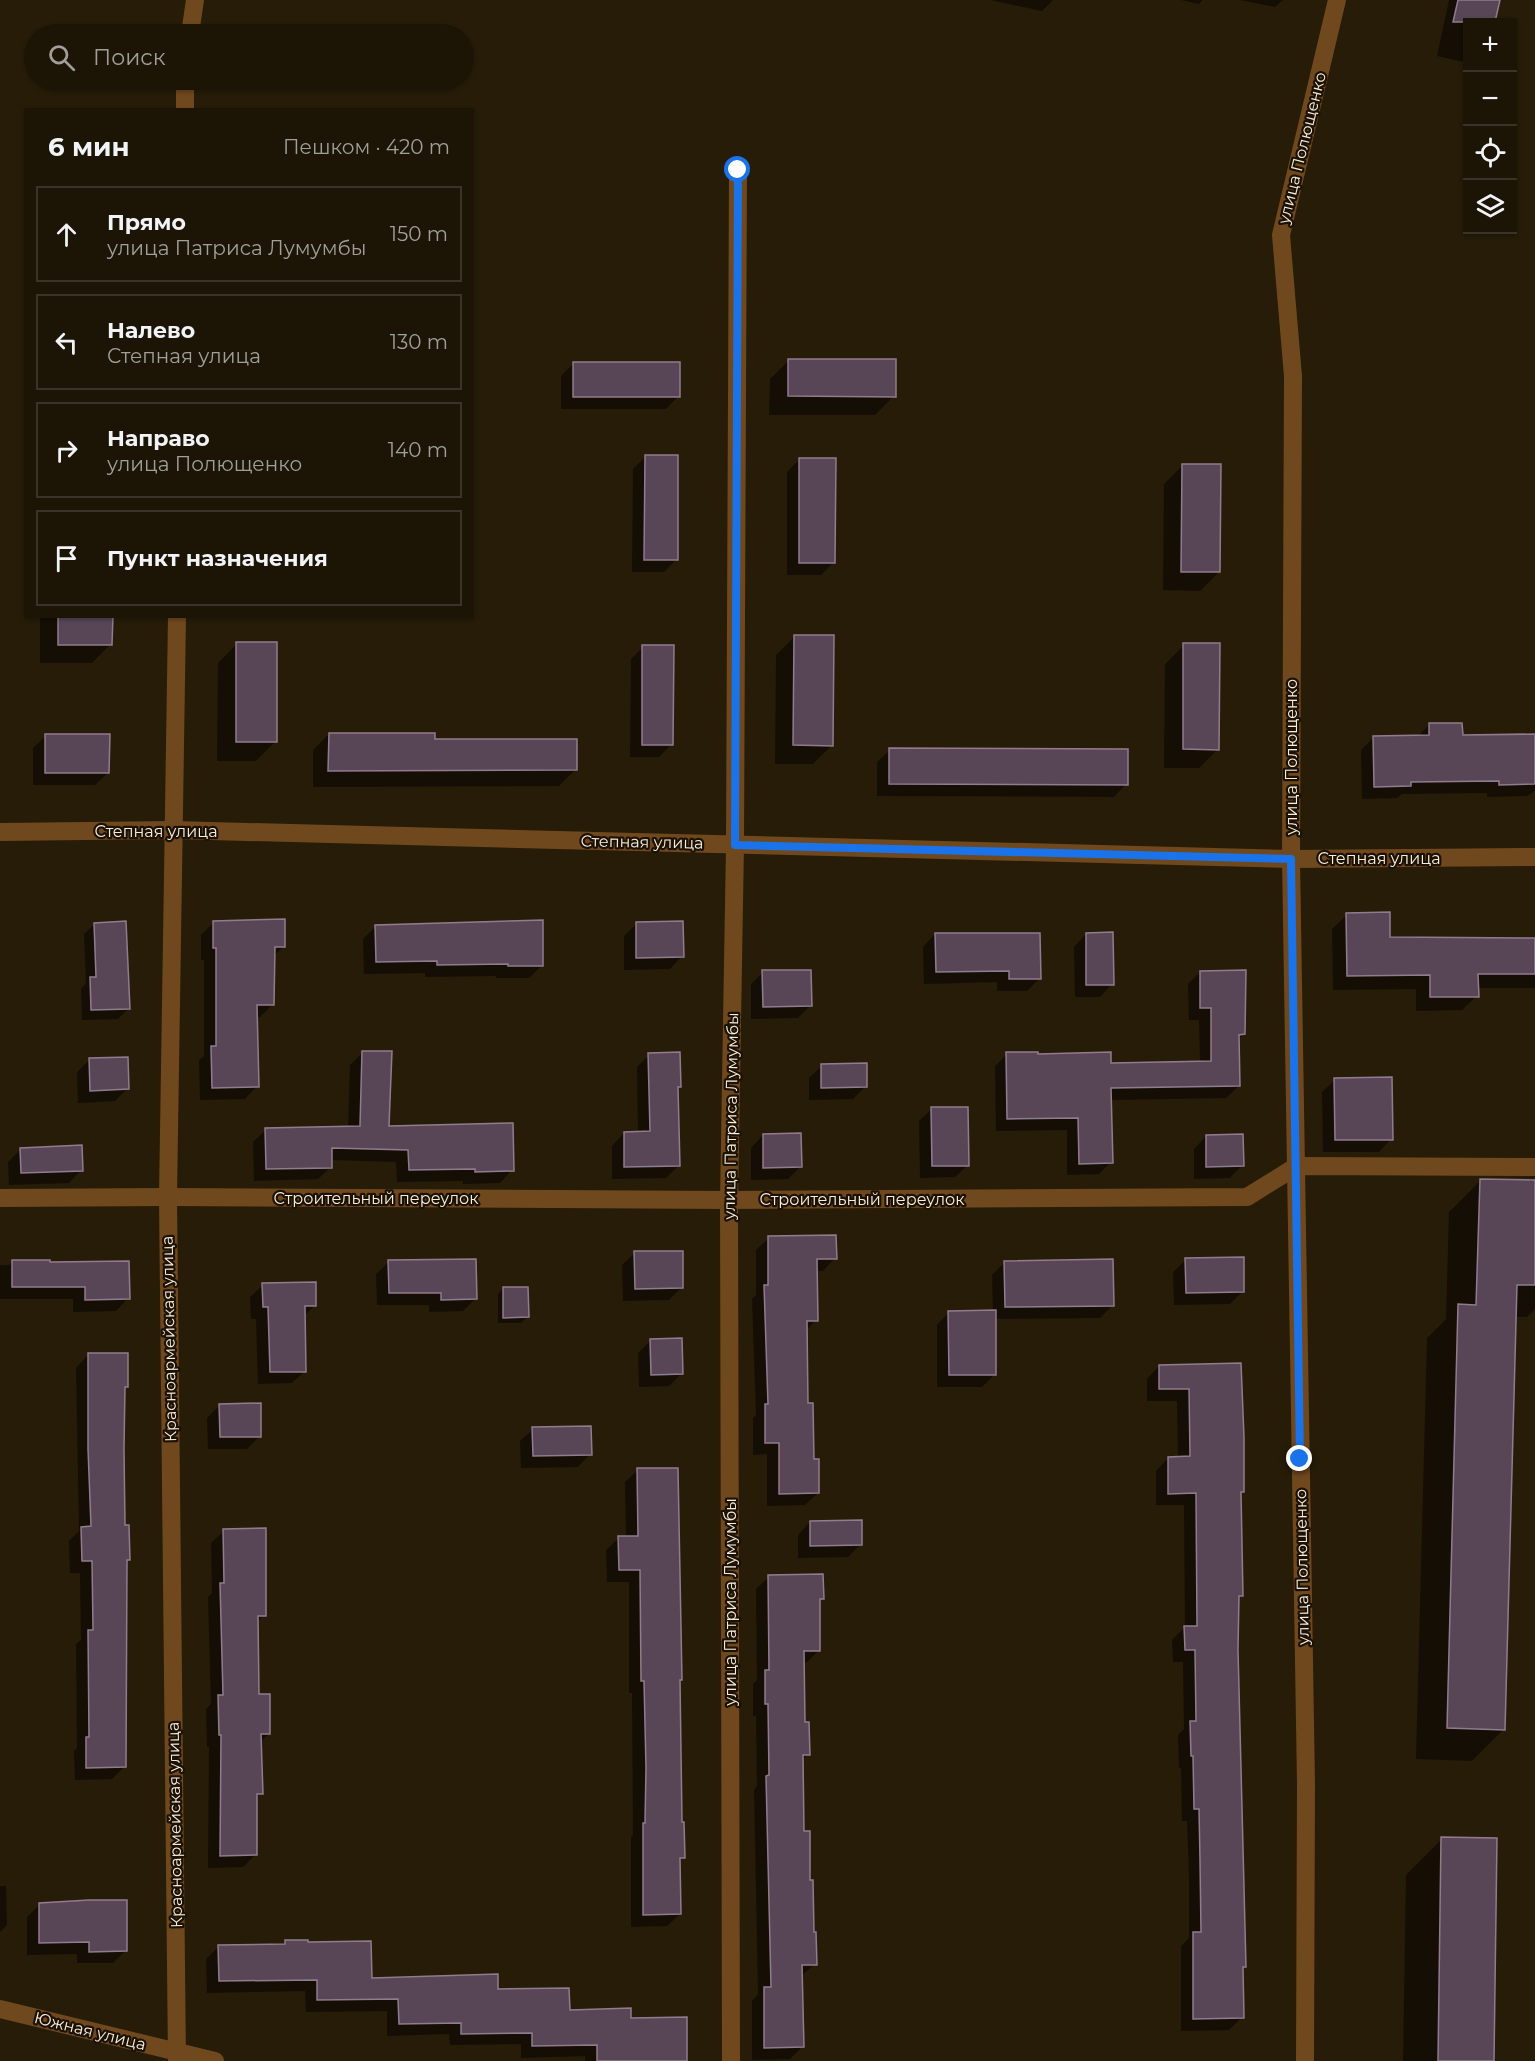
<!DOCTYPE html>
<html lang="ru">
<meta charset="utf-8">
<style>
:root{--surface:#1c1506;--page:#292214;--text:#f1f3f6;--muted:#a09f9b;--line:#3a3428}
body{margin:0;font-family:Montserrat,sans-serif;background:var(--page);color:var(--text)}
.controls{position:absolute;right:18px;top:18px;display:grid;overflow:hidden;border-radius:0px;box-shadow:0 2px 4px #0004}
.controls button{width:54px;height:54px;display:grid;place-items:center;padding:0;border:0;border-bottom:2px solid var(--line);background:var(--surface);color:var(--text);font:30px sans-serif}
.stop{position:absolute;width:18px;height:18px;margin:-14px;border:4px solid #1a73e8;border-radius:50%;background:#fff}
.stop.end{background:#1a73e8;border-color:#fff;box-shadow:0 2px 6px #0008}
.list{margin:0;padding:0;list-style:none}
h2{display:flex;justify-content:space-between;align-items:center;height:78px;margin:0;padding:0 24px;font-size:26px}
h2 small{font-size:20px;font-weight:400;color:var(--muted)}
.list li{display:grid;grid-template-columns:39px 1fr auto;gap:18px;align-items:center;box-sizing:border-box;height:96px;margin:0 12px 12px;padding:0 12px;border:2px solid var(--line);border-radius:0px}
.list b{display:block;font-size:22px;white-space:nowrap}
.list p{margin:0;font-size:20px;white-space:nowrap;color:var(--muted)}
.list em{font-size:20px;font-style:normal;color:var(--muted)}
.icon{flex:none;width:33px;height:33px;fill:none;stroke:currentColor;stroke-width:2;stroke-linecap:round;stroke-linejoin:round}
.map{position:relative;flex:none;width:1535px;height:2061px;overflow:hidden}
.search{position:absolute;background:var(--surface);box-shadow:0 2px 4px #0004;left:24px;top:24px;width:450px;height:66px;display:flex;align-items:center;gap:15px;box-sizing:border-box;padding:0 21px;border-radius:33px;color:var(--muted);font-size:22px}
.panel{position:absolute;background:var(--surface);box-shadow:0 2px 4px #0004;left:24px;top:108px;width:450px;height:510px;border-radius:0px}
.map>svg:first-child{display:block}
.shadow{fill:#0007}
.building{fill:#584656;stroke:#907c8f;stroke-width:1.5}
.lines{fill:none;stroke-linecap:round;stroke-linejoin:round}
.minor{stroke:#70481d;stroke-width:18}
.route{stroke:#1a73e8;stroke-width:8}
.labels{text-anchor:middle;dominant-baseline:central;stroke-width:4.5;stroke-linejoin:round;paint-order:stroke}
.street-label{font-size:16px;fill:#f5eee2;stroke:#1d1202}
</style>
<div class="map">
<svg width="1535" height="2061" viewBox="0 0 1535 2061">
<rect width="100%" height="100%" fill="#261c08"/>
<g class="shadow">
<polygon points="990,0 1053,0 1042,11"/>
<polygon points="1181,0 1203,0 1199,4"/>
<polygon points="1240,0 1283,0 1275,7"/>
<polygon points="1449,0 1498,0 1494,22 1468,22 1468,63 1437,56"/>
<polygon points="789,360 894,396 875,415 769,415 770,379"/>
<polygon points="574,363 679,396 666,409 561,409 561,376"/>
<polygon points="645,457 676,560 664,572 632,572 633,469"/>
<polygon points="800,459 834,562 821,575 787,575 787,472"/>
<polygon points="1183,465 1219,572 1200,591 1163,590 1164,484"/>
<polygon points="40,616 111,616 111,644 92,663 40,663"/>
<polygon points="795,636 832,745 813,764 775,764 776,655"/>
<polygon points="237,644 275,742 256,761 217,761 218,663"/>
<polygon points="1184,645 1218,749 1199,768 1164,768 1165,664"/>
<polygon points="643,647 672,744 659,757 630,757 631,659"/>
<polygon points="1429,725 1461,737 1535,735 1535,791 1527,796 1487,797 1487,793 1402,794 1397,798 1362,799 1361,750 1374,737 1418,736"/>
<polygon points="329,734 433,740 575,770 559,786 313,787 313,750"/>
<polygon points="46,736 108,773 95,785 33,785 33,748"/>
<polygon points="890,750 1126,784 1114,797 877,796 877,762"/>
<polygon points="1347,915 1389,939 1535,939 1535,988 1477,988 1477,996 1462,1010 1416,1011 1416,989 1333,990 1332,929"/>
<polygon points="214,922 284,946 273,957 273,1004 260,1017 256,1017 257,1086 245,1099 200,1100 199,1060 204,1056 204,960 201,960 201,935"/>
<polygon points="95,924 129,1008 118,1019 82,1020 81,989 86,983 84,934"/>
<polygon points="636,924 682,956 670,969 624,970 624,936"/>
<polygon points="376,926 542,965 529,978 496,978 496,976 425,977 425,973 364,974 363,939"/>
<polygon points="935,934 1040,978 1027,991 997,991 997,982 924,984 923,947"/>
<polygon points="1086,934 1112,984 1100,997 1075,997 1074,947"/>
<polygon points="763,972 811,1005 798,1018 751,1019 751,984"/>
<polygon points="1200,972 1244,1034 1238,1040 1239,1086 1226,1098 1110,1100 1111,1162 1099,1174 1067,1175 1067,1130 996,1131 995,1066 1007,1054 1110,1065 1200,1063 1199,1020 1189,1020 1188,984"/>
<polygon points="363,1052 388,1128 512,1170 500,1183 463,1184 463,1181 397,1182 396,1162 331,1160 331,1167 318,1179 254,1181 253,1142 266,1130 348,1128 350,1065"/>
<polygon points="649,1055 679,1087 677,1089 678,1166 666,1178 612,1179 612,1146 624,1133 638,1133 637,1067"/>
<polygon points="89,1060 127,1089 115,1101 78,1103 77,1072"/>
<polygon points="822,1066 866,1086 853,1099 809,1100 809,1078"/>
<polygon points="1335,1080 1391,1139 1379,1152 1323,1152 1322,1092"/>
<polygon points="932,1109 968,1165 955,1177 920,1178 919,1121"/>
<polygon points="763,1135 800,1167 788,1179 751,1180 751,1148"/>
<polygon points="1206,1136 1242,1165 1230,1178 1194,1179 1194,1149"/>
<polygon points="21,1149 81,1170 69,1183 9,1185 8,1162"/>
<polygon points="1480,1181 1535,1182 1535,1309 1527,1317 1515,1317 1504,1729 1472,1761 1416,1759 1427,1338 1446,1319 1449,1212"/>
<polygon points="769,1238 835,1258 823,1271 816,1271 816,1320 806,1331 807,1405 818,1493 805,1505 767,1506 767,1454 753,1455 753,1418 756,1415 752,1299 756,1295 756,1250"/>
<polygon points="635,1253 682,1287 669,1300 623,1301 622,1265"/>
<polygon points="1186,1260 1242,1292 1230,1304 1174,1305 1173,1272"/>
<polygon points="12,1262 49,1264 128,1298 116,1311 73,1312 73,1299 0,1299 0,1265 9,1265"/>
<polygon points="389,1262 475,1299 463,1311 429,1312 429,1305 377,1305 376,1274"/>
<polygon points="1005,1262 1113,1305 1100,1318 994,1319 995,1374 982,1387 937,1387 937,1325 949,1312 993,1311 992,1275"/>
<polygon points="263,1285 315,1305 304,1316 305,1371 292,1383 258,1384 256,1319 251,1319 250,1297"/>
<polygon points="504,1288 527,1317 521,1323 498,1323 498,1294"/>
<polygon points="651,1340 681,1374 669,1386 639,1387 638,1353"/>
<polygon points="88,1355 127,1386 123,1390 124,1527 128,1559 125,1562 124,1767 112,1779 75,1780 74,1751 77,1748 76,1644 81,1640 80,1573 70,1573 69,1541 79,1531 76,1368"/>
<polygon points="1240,1364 1243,1492 1240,1494 1242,1595 1238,1599 1237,1649 1244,1966 1241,1969 1242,2017 1229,2030 1181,2031 1181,1946 1189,1938 1189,1874 1187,1821 1182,1821 1181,1768 1179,1768 1178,1735 1184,1729 1183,1662 1173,1662 1172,1640 1185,1627 1184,1505 1156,1505 1156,1471 1168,1458 1178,1458 1177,1401 1147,1401 1147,1379 1159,1366"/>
<polygon points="220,1405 260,1436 247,1449 208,1449 207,1418"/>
<polygon points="533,1429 590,1454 578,1467 521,1468 520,1441"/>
<polygon points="638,1470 681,1680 679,1682 680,1824 683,1857 679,1862 680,1914 667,1926 631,1927 631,1837 633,1835 632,1693 629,1693 629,1582 607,1582 606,1550 619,1538 626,1538 625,1482"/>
<polygon points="810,1522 861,1544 848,1557 798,1558 798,1535"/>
<polygon points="224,1531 264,1615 256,1623 258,1696 269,1734 260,1742 261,1793 255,1799 256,1854 243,1867 208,1868 209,1747 207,1747 206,1709 211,1704 208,1597 212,1593 211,1543"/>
<polygon points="769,1577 822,1598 818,1602 819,1650 806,1663 802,1663 803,1724 808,1754 802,1761 803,1833 815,1964 801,1976 802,2047 790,2059 752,2060 752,2001 758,1994 754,1790 757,1786 756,1716 753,1716 753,1684 757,1680 756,1589"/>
<polygon points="1442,1839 1492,2061 1403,2061 1406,1875"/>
<polygon points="0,1886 6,1886 7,1925 0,1932"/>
<polygon points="39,1905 126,1950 113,1963 77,1963 77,1954 27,1955 27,1917"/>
<polygon points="286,1941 307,1944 370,1979 497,1991 568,2011 630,2019 686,2061 585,2061 585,2056 521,2058 521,2044 450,2045 449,2034 387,2036 387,2011 306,2012 305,1991 207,1993 206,1959 218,1947 282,1945"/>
</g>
<g class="building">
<polygon points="1458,0 1500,0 1495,22 1453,22"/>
<polygon points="788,359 896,359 896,397 788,396"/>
<rect x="573" y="362" width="107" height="35"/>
<polygon points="645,455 678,455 678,560 644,560"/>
<polygon points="799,458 836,458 835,563 799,563"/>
<polygon points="1182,464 1221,464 1220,572 1181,572"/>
<polygon points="58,616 113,616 112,645 58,645"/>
<polygon points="794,635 834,635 833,746 793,745"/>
<rect x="236" y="642" width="41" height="100"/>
<polygon points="1183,643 1220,643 1219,750 1183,749"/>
<polygon points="642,645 674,645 673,745 642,745"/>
<polygon points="1429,723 1462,723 1463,735 1535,734 1535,784 1499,785 1499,781 1411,782 1411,786 1374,787 1373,736 1429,735"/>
<polygon points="329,733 435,733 435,739 577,739 577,770 328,771"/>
<polygon points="45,734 110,734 109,773 45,773"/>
<polygon points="889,748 1128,749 1128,785 889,784"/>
<polygon points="1390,912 1390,937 1535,938 1535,974 1478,974 1479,997 1430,997 1430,975 1347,976 1346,913"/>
<polygon points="285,919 285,947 275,947 274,1005 257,1005 259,1087 212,1088 211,1046 216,1046 216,948 213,948 213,921"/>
<polygon points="543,920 543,966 508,966 508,964 437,965 437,961 376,962 375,925"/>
<polygon points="126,921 130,1009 91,1010 90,977 96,977 94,923"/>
<polygon points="683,921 684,957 636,958 636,922"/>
<polygon points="1113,932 1114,985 1086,985 1086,933"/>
<polygon points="935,933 1040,933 1041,979 1009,979 1009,971 936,972"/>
<polygon points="762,970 811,970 812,1006 763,1007"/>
<polygon points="1246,970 1245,1034 1239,1035 1240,1086 1111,1088 1113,1163 1079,1164 1078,1118 1007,1119 1006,1052 1038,1052 1038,1054 1111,1052 1111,1063 1211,1061 1211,1008 1200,1008 1200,971"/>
<polygon points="362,1051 392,1051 389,1126 513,1123 514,1171 475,1172 475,1169 409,1170 408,1150 332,1148 332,1168 266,1169 265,1128 360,1126"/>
<polygon points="680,1052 681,1087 678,1087 680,1166 624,1167 624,1132 650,1131 648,1053"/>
<polygon points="128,1057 129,1089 90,1091 89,1058"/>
<polygon points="867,1063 867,1087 821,1088 821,1064"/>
<polygon points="1392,1077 1393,1140 1335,1140 1334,1078"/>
<polygon points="931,1107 968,1107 969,1166 932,1166"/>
<polygon points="801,1133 802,1167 763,1168 763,1134"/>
<polygon points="1243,1134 1244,1166 1206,1167 1206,1135"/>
<polygon points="82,1145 83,1171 21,1173 20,1148"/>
<polygon points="1480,1179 1535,1180 1535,1285 1517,1285 1505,1730 1447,1728 1458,1304 1476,1305"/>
<polygon points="836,1235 837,1259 817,1259 818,1321 807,1321 808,1403 813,1403 814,1459 819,1459 819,1493 779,1494 779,1443 765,1443 765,1404 768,1404 764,1285 768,1285 768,1236"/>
<polygon points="634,1251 683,1251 683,1288 635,1289"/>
<polygon points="1244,1257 1244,1292 1186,1293 1185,1258"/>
<polygon points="476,1259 477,1299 441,1300 441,1293 389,1293 388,1260"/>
<polygon points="1113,1259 1114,1306 1005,1307 1004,1261"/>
<polygon points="12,1260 50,1260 50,1262 129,1261 130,1299 85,1300 85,1287 12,1287"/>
<polygon points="316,1282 316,1306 305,1306 306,1372 270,1372 268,1307 263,1307 262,1283"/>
<polygon points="503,1287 528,1287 529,1317 503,1318"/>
<polygon points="996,1310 996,1375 949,1375 948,1311"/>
<polygon points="682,1338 683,1374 651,1375 650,1339"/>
<polygon points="88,1353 128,1353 128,1387 125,1387 124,1448 125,1525 129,1525 130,1560 127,1560 126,1767 86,1768 86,1737 89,1737 88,1630 93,1630 92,1561 82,1561 81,1527 91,1526 88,1449"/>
<polygon points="1241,1363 1244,1437 1244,1492 1241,1492 1243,1596 1239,1596 1238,1649 1246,1967 1243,1967 1244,2018 1193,2019 1193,1932 1201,1932 1200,1860 1199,1809 1194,1809 1193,1756 1191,1756 1190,1721 1196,1721 1195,1650 1185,1650 1184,1626 1197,1626 1196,1493 1168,1494 1168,1457 1190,1456 1189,1389 1159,1389 1159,1365"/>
<polygon points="261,1403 261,1437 220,1437 219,1404"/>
<polygon points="591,1426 592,1455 533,1456 532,1427"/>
<polygon points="637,1468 678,1468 682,1680 680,1680 682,1822 684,1822 685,1858 680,1858 681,1914 643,1915 643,1823 645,1823 646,1768 644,1681 641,1681 640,1570 619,1570 618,1536 638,1536"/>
<polygon points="862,1520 862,1545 810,1546 810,1521"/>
<polygon points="266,1528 266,1616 258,1616 259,1694 270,1694 270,1734 261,1734 263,1794 257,1794 257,1855 220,1856 221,1735 219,1735 218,1695 223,1695 220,1583 224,1583 223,1529"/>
<polygon points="823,1574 824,1599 820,1599 820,1651 804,1651 805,1722 809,1722 810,1755 803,1755 804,1831 810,1831 810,1880 813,1880 814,1932 816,1932 817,1965 802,1965 804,2047 764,2048 764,1987 771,1987 766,1776 769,1775 768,1704 765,1704 765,1670 769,1670 768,1575"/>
<polygon points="1441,1837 1497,1838 1494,2061 1438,2061"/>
<polygon points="89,1900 127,1900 127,1951 89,1952 89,1942 39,1943 39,1903"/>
<polygon points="285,1940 308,1940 308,1942 371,1941 372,1978 498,1974 498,1989 569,1988 570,2010 631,2008 631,2018 687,2017 687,2061 597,2061 597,2045 532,2046 532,2033 461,2034 461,2023 399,2024 398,1999 317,2000 317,1980 219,1981 218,1945 285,1944"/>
</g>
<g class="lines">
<g class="minor">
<polyline points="190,34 195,0"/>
<polyline points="185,110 185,80"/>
<polyline points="0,832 174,830 1291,859 1535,857"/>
<polyline points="0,1198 168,1197 729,1200 1247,1197 1297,1166 1535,1167"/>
<polyline points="0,2009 215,2061"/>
<polyline points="177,2061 168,1197 177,616"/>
<polyline points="731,2061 729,1200 735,845 738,170"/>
<polyline points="1305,2061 1306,1784 1291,859 1293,376 1281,235 1337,0"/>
</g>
</g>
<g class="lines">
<polyline class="route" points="738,170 735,845 1291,859 1300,1459"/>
</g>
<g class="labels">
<g class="street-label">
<text transform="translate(1302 148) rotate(-76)">улица Полющенко</text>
<text transform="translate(1291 757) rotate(-90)">улица Полющенко</text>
<text x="156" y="831">Степная улица</text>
<text transform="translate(642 842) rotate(1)">Степная улица</text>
<text x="1379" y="858">Степная улица</text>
<text transform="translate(731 1116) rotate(-89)">улица Патриса Лумумбы</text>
<text x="376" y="1198">Строительный переулок</text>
<text x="862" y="1199">Строительный переулок</text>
<text transform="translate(169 1339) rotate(-91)">Красноармейская улица</text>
<text transform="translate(1302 1567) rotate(-91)">улица Полющенко</text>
<text transform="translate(730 1602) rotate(-90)">улица Патриса Лумумбы</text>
<text transform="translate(175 1825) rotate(-91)">Красноармейская улица</text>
<text transform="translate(90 2031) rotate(14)">Южная улица</text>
</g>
</g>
</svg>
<div class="controls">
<button>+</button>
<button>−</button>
<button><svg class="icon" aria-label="locate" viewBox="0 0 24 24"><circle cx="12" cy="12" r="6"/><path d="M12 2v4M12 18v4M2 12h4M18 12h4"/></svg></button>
<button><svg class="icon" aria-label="layers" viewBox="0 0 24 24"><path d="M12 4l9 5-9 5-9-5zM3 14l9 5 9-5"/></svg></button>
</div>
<div class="stop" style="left:738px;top:170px"></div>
<div class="stop end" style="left:1300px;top:1459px"></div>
<div class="search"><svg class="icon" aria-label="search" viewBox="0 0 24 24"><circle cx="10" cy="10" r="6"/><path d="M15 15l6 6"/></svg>Поиск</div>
<section class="panel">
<h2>6 мин<small>Пешком · 420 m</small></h2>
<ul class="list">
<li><svg class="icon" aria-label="ahead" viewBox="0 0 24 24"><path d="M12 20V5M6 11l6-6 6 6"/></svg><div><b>Прямо</b><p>улица Патриса Лумумбы</p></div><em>150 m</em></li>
<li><svg class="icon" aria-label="left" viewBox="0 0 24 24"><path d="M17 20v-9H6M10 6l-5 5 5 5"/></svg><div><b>Налево</b><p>Степная улица</p></div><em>130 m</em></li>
<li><svg class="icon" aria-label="right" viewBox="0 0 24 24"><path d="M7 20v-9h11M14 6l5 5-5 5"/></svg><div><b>Направо</b><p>улица Полющенко</p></div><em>140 m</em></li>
<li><svg class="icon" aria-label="arrive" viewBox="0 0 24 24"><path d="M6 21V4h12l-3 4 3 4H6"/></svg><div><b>Пункт назначения</b></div></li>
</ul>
</section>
</div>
